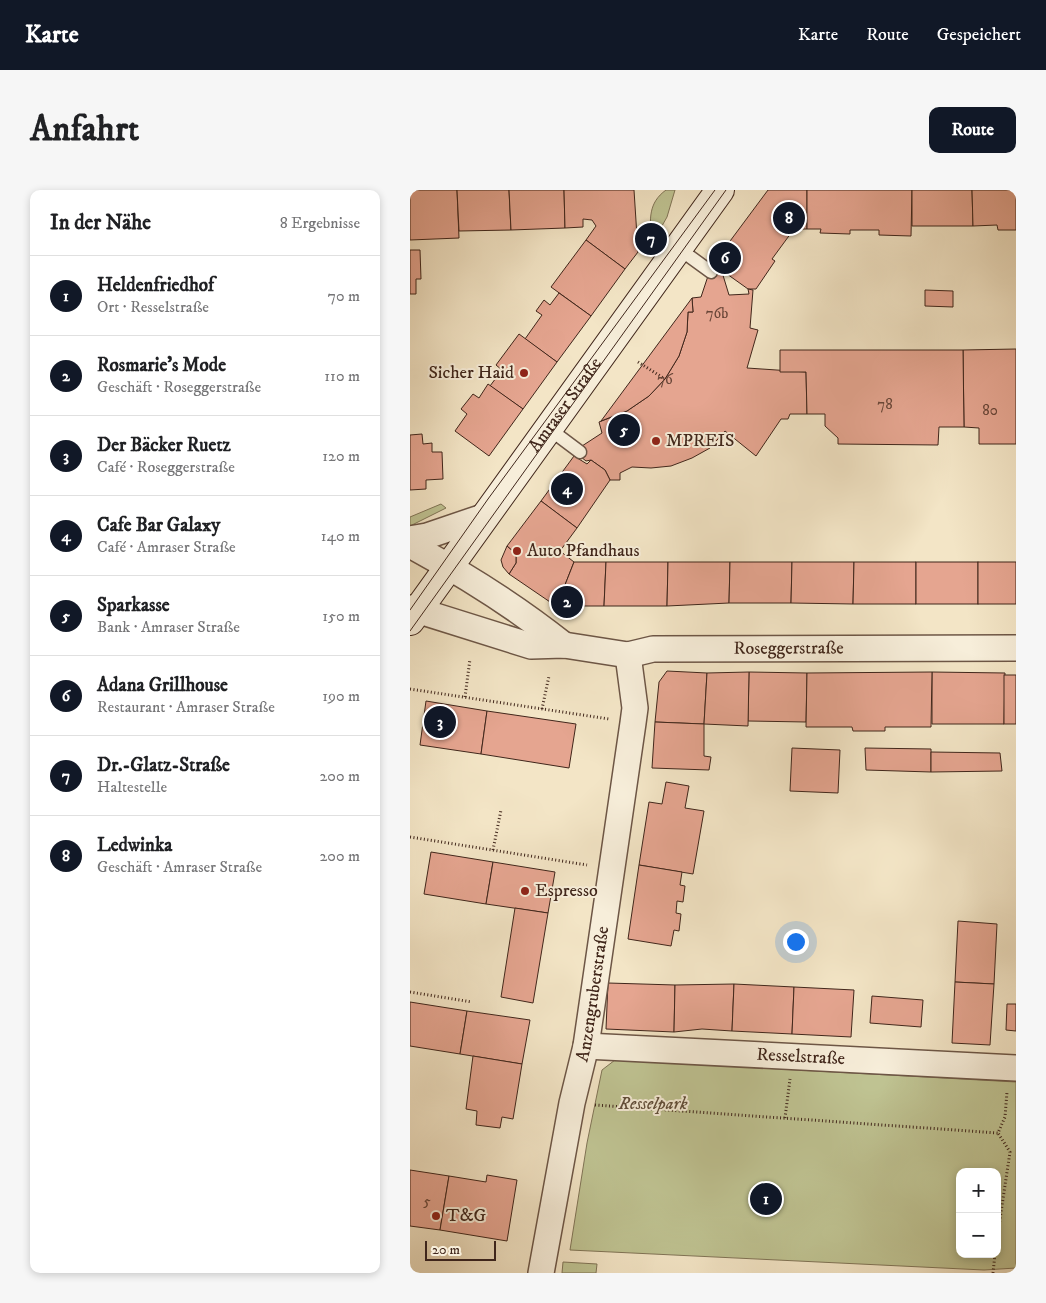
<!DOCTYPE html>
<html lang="de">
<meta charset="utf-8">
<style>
:root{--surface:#fff;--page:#f6f6f6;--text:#202124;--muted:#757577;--line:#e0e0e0;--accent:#111827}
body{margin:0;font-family:"IM FELL DW Pica",serif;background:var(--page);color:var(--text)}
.controls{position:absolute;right:15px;bottom:15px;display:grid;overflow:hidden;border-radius:10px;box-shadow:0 2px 8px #0003}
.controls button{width:45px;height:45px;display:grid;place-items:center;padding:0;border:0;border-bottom:1px solid var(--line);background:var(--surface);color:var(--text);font:25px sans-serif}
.scale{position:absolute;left:15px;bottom:12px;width:71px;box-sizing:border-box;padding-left:5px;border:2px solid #40261b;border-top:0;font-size:14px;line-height:18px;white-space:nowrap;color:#40261b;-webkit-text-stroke:4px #f7eeda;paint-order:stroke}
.you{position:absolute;left:385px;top:751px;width:18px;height:18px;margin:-12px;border:4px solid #fff;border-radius:50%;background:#1a73e8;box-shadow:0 0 0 8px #1a73e833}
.badge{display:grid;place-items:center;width:32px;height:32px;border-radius:50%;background:var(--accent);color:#fff;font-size:16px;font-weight:700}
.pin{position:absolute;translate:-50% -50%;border:2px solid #fff;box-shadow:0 1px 5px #0006}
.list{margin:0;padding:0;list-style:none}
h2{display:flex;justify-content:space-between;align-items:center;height:65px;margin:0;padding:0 20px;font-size:21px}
h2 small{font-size:16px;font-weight:400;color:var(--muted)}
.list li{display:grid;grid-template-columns:32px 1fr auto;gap:15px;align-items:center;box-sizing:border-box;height:80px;padding:0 20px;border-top:1px solid var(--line)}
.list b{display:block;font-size:19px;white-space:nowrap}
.list p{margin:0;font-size:16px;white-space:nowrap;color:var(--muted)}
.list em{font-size:16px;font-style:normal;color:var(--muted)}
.map{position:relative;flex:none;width:606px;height:1083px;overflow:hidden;border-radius:10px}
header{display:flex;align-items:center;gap:30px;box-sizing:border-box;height:70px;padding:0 25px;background:var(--accent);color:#fff}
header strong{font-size:24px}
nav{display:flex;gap:28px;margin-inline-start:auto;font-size:18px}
.intro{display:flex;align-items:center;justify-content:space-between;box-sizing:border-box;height:120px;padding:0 30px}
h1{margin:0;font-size:35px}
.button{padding:12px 22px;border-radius:10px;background:var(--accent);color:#fff;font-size:18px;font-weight:700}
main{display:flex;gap:30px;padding:0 30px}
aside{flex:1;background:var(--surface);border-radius:10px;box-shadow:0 2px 8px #0003}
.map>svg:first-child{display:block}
.green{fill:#bfc392;stroke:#807456;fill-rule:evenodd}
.building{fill:#e5a590;stroke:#40261b}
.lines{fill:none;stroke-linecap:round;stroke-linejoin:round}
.lane-casing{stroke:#6d5646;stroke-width:15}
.street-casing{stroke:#6d5646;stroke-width:28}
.secondary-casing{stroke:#40261b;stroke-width:30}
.path{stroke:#40261b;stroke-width:3;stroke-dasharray:1 2.5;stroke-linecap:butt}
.lane{stroke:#f7eeda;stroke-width:12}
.street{stroke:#f7eeda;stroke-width:25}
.secondary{stroke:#f7eeda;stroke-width:28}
.tram{stroke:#40261b;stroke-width:1}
.poi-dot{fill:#8f2418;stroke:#f7eeda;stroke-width:2}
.labels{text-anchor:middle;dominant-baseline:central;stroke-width:4;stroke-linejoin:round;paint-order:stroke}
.number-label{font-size:15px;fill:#694638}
.poi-label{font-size:18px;fill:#40261b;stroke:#f7eeda;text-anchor:start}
.street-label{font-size:18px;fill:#40261b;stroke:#f7eeda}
.park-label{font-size:18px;font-style:italic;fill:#604d39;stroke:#f7eeda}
</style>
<header>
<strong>Karte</strong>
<nav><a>Karte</a><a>Route</a><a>Gespeichert</a></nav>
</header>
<div class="intro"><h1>Anfahrt</h1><a class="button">Route</a></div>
<main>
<aside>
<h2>In der Nähe<small>8 Ergebnisse</small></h2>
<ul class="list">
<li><span class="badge">1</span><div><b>Heldenfriedhof</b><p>Ort · Resselstraße</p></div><em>70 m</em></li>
<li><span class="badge">2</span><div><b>Rosmarie's Mode</b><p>Geschäft · Roseggerstraße</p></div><em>110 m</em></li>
<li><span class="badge">3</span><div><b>Der Bäcker Ruetz</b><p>Café · Roseggerstraße</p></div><em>120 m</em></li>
<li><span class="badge">4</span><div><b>Cafe Bar Galaxy</b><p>Café · Amraser Straße</p></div><em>140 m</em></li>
<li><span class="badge">5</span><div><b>Sparkasse</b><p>Bank · Amraser Straße</p></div><em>150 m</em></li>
<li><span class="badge">6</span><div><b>Adana Grillhouse</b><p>Restaurant · Amraser Straße</p></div><em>190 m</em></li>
<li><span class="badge">7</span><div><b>Dr.-Glatz-Straße</b><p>Haltestelle</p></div><em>200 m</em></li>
<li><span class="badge">8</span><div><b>Ledwinka</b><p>Geschäft · Amraser Straße</p></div><em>200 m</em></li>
</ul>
</aside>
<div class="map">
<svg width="606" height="1083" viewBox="0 0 606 1083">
<rect width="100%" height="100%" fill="#f3e5c6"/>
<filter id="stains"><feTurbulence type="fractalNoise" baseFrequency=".004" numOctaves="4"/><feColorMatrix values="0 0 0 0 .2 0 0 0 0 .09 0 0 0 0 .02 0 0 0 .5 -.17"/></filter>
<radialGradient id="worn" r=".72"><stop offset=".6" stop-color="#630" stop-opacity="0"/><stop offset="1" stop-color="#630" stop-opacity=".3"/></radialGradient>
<g class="green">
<path d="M256 0H265L257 27 244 50 241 49C240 29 238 13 256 0Z"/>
<polygon points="31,314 36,318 0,336 0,327"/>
<path d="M205 870 606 892V1078L574 1080 160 1060 177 953 192 880ZM550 982H587V1064H550Z"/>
<polygon points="153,1072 187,1074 186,1083 152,1083"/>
</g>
<g class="building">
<polygon points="0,0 47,0 49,48 0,50"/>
<polygon points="47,0 99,0 101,40 49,41"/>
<polygon points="99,0 154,0 155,38 101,40"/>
<polygon points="154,0 224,0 228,62 215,79 176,50 186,36 182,30 173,29 173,37 155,38"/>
<polygon points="358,0 397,0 397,39 384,39 362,69 365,71 346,99 338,99 303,74"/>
<polygon points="397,0 502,0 501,46 469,45 469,40 440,40 440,44 410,43 411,39 397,39"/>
<polygon points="502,0 562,0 563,36 502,36"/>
<polygon points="562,0 606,0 606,40 588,40 587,35 563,36"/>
<polygon points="176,50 215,79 181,126 141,97"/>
<polygon points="0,60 10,60 11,89 6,89 6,104 0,104"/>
<polygon points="304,79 312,82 319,105 339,104 338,99 343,100 340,138 348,140 337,178 396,182 397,224 380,224 378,229 371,229 346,266 315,241 300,258 282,268 261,276 241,278 222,277 210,283 210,290 200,290 195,280 181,270 176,271 171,267 172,256 192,243 189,232 217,221 239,206 255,189 269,166 277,142 278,122 283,122 282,108 291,107 298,86"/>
<polygon points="515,100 543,101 543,117 515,116"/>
<polygon points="149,103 181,126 147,172 115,149 132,125 126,121 134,110 140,115"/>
<polygon points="282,108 283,122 278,122 277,142 269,166 255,189 239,206 217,221 191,231"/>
<polygon points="109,144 147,172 113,219 80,196 92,180 86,175"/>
<polygon points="606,159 606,254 569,254 569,238 554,237 553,160"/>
<polygon points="370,160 553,160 554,237 529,237 528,255 428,254 428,248 415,236 415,224 397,224 396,182 370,182"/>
<polygon points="78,194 113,219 79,266 45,241 57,224 51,219 63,204 69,208"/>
<polygon points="12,244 13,254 22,253 22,262 32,262 33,289 16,290 16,299 0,300 0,245"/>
<polygon points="164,266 177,274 181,270 195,280 200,290 167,338 131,311"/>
<polygon points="131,311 167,338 150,361 164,372 151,405 143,414 99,384 106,373 106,364 97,356"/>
<polygon points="97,356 106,364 106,373 99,384 93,377 91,370"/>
<polygon points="164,372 196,372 194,416 154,416 146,412 151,405"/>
<polygon points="196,372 258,372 257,416 194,416"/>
<polygon points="258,372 320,372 319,413 257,416"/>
<polygon points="320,372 382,372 381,413 319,413"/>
<polygon points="382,372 444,372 443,414 381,413"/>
<polygon points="444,372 506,372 506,414 443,414"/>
<rect x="506" y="372" width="62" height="42"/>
<rect x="568" y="372" width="38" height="42"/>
<polygon points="257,481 297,483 294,534 245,532 249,492"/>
<polygon points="339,482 397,483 396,532 338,531"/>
<polygon points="339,482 338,536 294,534 297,483"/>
<polygon points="522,482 595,483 594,534 522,534"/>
<polygon points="522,482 521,537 475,537 475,541 443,541 442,537 396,537 397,483"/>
<rect x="594" y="485" width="12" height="49"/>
<polygon points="16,511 77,521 71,564 10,555"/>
<polygon points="77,521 166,534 159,578 71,564"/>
<polygon points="245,532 294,534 294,566 301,567 299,580 242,578"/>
<polygon points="382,558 430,560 428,603 380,601"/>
<polygon points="455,558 521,559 521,582 456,580"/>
<polygon points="521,562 590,563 592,581 521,582"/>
<polygon points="256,592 279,596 275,618 294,621 283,684 229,675 239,612 252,614"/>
<polygon points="21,662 83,672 76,714 14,704"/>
<polygon points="83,672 145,682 138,723 76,714"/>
<polygon points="229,675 272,682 270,695 275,696 273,712 267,711 266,723 271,724 269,741 264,740 261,756 218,749"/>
<polygon points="105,718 138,723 123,813 91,807"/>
<polygon points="548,731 587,734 584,794 545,792"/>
<polygon points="545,792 584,794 580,855 542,853"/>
<polygon points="198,793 265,795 264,842 196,839"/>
<polygon points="324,794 322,841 292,839 264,842 265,795"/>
<polygon points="324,794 384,797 382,844 322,841"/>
<polygon points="384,797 444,800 441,847 382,844"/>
<polygon points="462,806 513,810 511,837 460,833"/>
<polygon points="0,812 57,821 50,864 0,856"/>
<polygon points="597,814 606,814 606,841 596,840"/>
<polygon points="57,821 120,830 112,874 50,864"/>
<polygon points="63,866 112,874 103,929 92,927 90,938 66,935 67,921 56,919"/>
<polygon points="0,980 39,986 30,1040 0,1036"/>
<polygon points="77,985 107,990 97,1051 30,1040 39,986 76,992"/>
</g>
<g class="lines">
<g class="lane-casing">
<g id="lane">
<polyline points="268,58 301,82"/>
<polyline points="138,238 170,262"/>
</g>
</g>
<g class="street-casing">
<g id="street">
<polyline points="0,349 17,346 73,327"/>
<path d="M0 355C54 384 106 417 154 455"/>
<path id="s1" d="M0 418 121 456 154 455 218 465 243 459 606 458"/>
<path id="s2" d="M176 856 606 878"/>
<path id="s3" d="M131 1083 162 913 176 856 223 533 225 518 218 465"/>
</g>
</g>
<g class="secondary-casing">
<g id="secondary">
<path id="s4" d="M0 431 310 0"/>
</g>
</g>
<g class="path">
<polyline points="228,172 255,189"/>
<polyline points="0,499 199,529"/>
<polyline points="55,507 60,469"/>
<polyline points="132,519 139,486"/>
<polyline points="0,647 177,675"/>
<polyline points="83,660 91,620"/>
<polyline points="0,802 62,812"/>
<polyline points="185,915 588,943 595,927 597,902"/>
<polyline points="375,928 380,889"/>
<polyline points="587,1049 600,962 588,943"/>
<polyline points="583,1083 585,1064"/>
</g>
<use href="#lane" class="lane"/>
<use href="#street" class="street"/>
<use href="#secondary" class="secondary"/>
<g class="tram">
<polyline points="0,420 78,309 305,0"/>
<polyline points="0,441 316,0"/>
</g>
</g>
<g class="poi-dot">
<circle cx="114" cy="183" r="5"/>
<circle cx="246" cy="251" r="5"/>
<circle cx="107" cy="361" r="5"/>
<circle cx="115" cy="701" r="5"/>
<circle cx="26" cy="1026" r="5"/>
</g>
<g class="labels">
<g class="number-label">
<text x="307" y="123">76b</text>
<text x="255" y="189">76</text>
<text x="475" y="214">78</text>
<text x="580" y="220">80</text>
<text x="17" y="1011">5</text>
</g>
<g class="poi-label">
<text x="104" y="183" text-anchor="end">Sicher Haid</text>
<text x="256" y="251">MPREIS</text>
<text x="117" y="361">Auto Pfandhaus</text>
<text x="125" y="701">Espresso</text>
<text x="36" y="1026">T&amp;G</text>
</g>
<g class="street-label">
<text stroke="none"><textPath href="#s4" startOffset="266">Amraser Straße</textPath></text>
<text stroke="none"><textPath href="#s1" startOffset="386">Roseggerstraße</textPath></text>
<text stroke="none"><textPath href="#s3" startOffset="284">Anzengruberstraße</textPath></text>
<text stroke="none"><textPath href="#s2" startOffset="215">Resselstraße</textPath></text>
</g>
<g class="park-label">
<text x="243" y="914">Resselpark</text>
</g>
</g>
<rect width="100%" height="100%" filter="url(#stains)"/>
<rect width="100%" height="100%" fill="url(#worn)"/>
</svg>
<div class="controls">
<button>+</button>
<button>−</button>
</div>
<div class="scale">20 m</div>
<div class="you"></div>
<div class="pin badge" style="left:356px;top:1009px">1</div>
<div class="pin badge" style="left:157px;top:412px">2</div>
<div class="pin badge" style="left:30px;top:532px">3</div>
<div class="pin badge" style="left:157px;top:299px">4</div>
<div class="pin badge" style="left:214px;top:240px">5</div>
<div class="pin badge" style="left:315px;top:68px">6</div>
<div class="pin badge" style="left:241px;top:49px">7</div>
<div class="pin badge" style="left:379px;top:28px">8</div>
</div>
</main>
